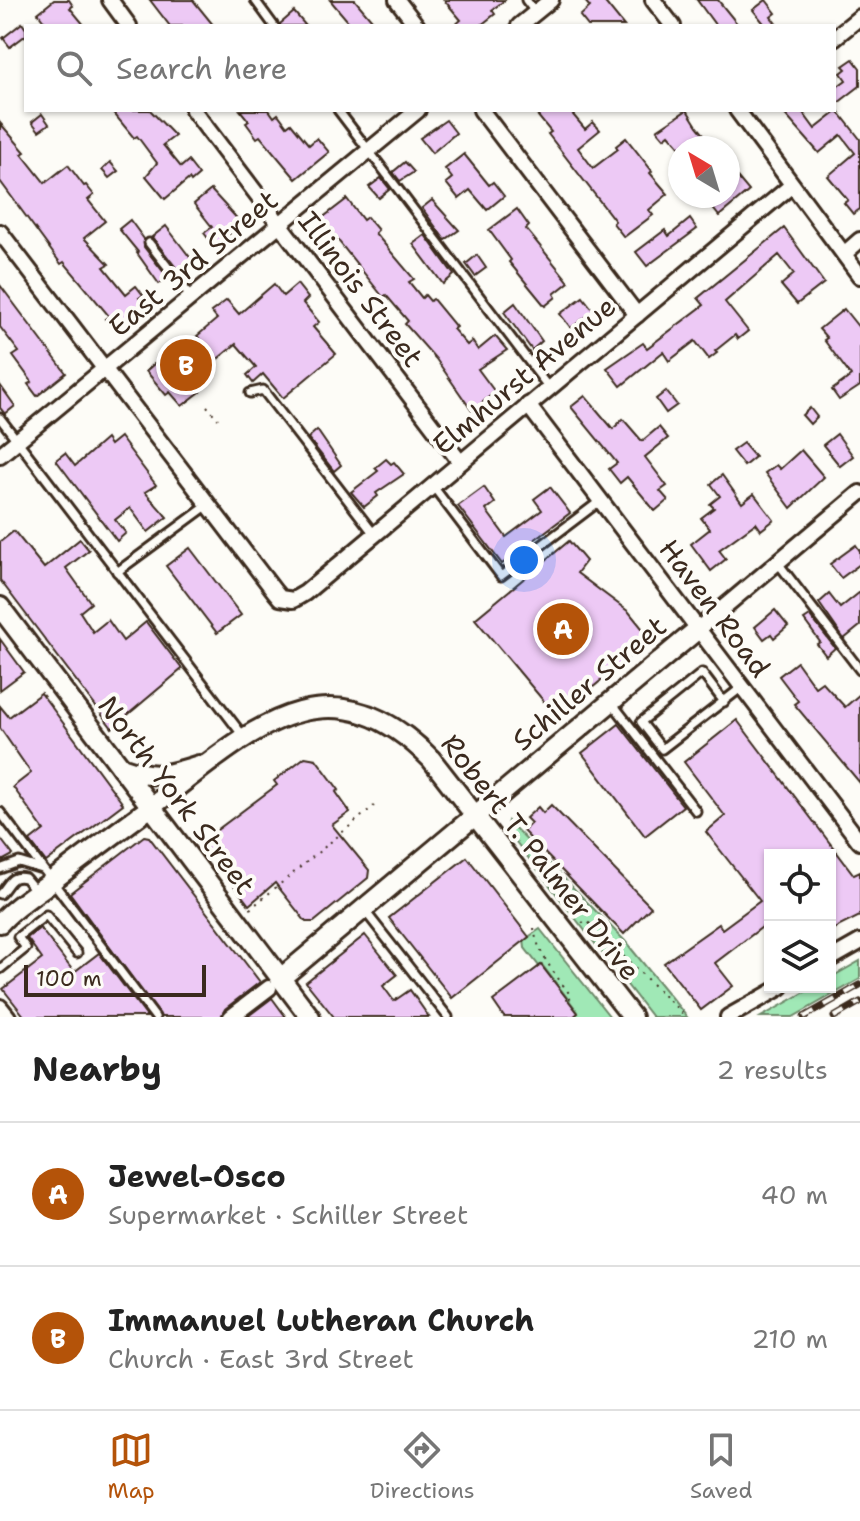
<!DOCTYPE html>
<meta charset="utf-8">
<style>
:root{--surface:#fff;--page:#f6f6f6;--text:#222;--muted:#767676;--line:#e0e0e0;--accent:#b45309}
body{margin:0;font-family:"Shantell Sans",sans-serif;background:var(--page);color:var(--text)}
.controls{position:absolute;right:24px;bottom:24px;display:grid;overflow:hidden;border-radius:0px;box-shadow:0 2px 6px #0004}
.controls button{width:72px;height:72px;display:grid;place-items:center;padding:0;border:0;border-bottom:2px solid var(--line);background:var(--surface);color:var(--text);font:40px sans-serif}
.compass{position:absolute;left:668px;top:136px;width:72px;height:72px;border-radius:50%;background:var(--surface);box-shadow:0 2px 6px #0004;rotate:322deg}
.scale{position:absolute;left:24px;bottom:20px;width:182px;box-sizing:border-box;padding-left:8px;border:4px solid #3b2a1e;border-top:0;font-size:22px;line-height:28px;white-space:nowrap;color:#3b2a1e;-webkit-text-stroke:6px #fdfcf7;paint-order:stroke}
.you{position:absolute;left:524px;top:560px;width:28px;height:28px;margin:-20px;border:6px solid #fff;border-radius:50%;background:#1a73e8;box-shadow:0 0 0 12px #1a73e833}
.badge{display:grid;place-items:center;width:52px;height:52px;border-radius:50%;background:var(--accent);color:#fff;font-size:26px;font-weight:700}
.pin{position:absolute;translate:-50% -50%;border:4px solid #fff;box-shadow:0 2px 8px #0006}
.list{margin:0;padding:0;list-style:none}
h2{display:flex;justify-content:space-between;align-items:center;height:104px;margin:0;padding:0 32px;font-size:34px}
h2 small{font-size:26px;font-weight:400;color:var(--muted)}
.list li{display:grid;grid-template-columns:52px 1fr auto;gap:24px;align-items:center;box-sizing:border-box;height:144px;padding:0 32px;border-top:2px solid var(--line)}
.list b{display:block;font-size:30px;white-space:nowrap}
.list p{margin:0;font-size:26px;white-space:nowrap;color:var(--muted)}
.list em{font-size:26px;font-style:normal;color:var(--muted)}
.icon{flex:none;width:44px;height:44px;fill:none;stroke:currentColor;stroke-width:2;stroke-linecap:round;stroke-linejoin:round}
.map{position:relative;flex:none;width:860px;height:1017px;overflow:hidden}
.search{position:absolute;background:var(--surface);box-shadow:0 2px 6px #0004;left:24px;right:24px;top:24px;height:88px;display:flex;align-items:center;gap:20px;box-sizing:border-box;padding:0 28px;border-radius:0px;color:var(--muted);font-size:30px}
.sheet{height:392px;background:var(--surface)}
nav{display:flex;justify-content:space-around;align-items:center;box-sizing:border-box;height:112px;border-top:2px solid var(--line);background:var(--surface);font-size:22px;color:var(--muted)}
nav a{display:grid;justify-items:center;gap:4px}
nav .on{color:var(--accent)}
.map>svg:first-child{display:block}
.green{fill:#a0e8b6;stroke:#6e896a;stroke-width:2}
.building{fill:#edc9f5;stroke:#3b2a1e;stroke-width:2}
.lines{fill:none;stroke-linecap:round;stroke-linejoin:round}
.lane-casing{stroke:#3b2a1e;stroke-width:13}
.street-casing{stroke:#3b2a1e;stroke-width:20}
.secondary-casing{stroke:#3b2a1e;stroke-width:24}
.path{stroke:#3b2a1e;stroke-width:2;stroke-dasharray:2 6;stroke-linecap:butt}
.lane{stroke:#fdfcf7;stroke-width:7}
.street{stroke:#fdfcf7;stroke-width:14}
.secondary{stroke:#fdfcf7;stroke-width:18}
.rail-casing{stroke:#3b2a1e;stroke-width:7}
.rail{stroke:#fdfcf7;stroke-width:4;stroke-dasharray:12;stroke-linecap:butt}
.labels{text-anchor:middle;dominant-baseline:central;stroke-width:8;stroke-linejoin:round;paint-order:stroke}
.street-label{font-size:28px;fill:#3b2a1e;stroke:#fdfcf7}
</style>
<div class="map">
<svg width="860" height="1017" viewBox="0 0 860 1017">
<rect width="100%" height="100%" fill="#fdfcf7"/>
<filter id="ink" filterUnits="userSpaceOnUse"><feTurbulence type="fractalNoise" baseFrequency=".0125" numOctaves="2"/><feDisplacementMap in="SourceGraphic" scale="16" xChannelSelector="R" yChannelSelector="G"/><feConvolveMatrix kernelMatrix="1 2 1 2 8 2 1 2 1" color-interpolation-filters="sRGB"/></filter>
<g filter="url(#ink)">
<g class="green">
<polygon points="508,821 625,941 687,1017 652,1017 506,829"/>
<polygon points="540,929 610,1017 573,1017 578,1012 542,965 539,966 525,948 524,940"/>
<polygon points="860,961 860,979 793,1017 761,1017 814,987 830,987 830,978"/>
</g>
<g class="building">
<polygon points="54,0 69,0 73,6 70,8 85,26 48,26 38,13"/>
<polygon points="150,0 193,0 214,26 170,26"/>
<polygon points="330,0 355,0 377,26 352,26"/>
<polygon points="444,0 505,0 492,10 495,14 480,26 454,26 461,20"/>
<polygon points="584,0 603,0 624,26 588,26 580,16 590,7"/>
<polygon points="697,0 718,0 739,26 716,26"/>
<polygon points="766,0 776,13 771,17 778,26 766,26 753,10"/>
<polygon points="294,12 306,26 280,26 280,24"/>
<polygon points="22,23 26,29 26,35 10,47 3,38"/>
<polygon points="853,59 860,68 860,86 834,106 834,89 846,80 841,73 846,69 843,66"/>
<polygon points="111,110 150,110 175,136 163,145 181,167 188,161 199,175 191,182 189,179 165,199 146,176 157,163 137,136 134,138"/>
<polygon points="240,110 269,110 274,117 278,114 287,126 291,123 309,145 317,138 329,152 296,179 260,136 257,138 246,123 249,121"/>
<polygon points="533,110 569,110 585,129 593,122 600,130 578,148 593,168 618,149 616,146 626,138 652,171 650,173 668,194 649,210 653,215 624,237 613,223 615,221 548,134 551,132"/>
<polygon points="687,110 697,126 715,148 681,148 669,134 664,138 657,130"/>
<polygon points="781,110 801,110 815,129 838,111 860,139 860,209 853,214 844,203 848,200 828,176 855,153 841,135 819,153"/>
<polygon points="42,114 49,124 39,131 32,122"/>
<polygon points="446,120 456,133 432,153 420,138"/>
<polygon points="0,123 25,152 22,154 45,183 68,165 84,186 86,185 94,195 88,200 105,221 84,238 109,264 104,267 126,294 136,286 143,295 139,298 144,305 114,329 105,319 109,316 64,262 61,264 0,181"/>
<polygon points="464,154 489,185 493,182 504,196 487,210 470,190 459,199 446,183 452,178 445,169"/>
<polygon points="110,162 118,171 109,178 102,170"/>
<polygon points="405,162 414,172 400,181 393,172"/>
<polygon points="728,166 749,191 719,216 707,201 713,196 728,196"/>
<polygon points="381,178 390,189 379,198 369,187"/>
<polygon points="211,190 242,224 214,246 204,233 212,227 194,204"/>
<polygon points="347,199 363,220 367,217 378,230 375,233 414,279 409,282 422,298 425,295 430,301 433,299 456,327 453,329 467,345 472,341 478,350 495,336 507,350 478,369 495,392 472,411 436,359 405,324 408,321 386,295 383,297 321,219"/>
<polygon points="432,200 459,230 445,240 422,208"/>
<polygon points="517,209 529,226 526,229 569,282 554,294 556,297 545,306 509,262 511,260 489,230"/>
<polygon points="690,219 697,229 647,266 636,252 665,230 669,236"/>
<polygon points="130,220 144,239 144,247 168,278 159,284 137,253 138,252 119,229"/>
<polygon points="166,226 192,260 178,270 152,237"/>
<polygon points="784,228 824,283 797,304 781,285 794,274 779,255 725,302 748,331 738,339 735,335 715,351 717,353 709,359 695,341 669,361 663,352 621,386 607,368 643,343 647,348 704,305 698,298"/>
<polygon points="425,235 454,275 443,284 413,244"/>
<polygon points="477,255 486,268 475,276 466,264"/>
<polygon points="274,284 283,296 297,284 308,298 303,303 319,322 313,327 336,354 283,398 263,374 253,383 247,375 256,367 236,344 191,381 200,392 182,406 170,392 166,395 146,371 155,363 159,367 176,353 172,348 181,340 187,348 199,338 197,336 217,319 211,312 227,300 239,314"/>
<polygon points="0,285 66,373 37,396 28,384 32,382 13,356 19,352 0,327"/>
<polygon points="583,297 594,311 571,328 560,314"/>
<polygon points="515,303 542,341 532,350 504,312"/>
<polygon points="844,309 860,329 860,386 839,400 832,390 851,376 824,340 827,338 819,329"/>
<polygon points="0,385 15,406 5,414 0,408"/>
<polygon points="666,391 677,405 666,413 656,399"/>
<polygon points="585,396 613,429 623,419 642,441 659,427 668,438 645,457 667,486 660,491 668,500 655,511 627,477 620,483 609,469 617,463 571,407"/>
<polygon points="810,408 817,417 810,424 802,415"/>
<polygon points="317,430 341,465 334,471 308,438"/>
<polygon points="837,434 853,456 840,466 823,445"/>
<polygon points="120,437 156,485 145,492 167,517 148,532 130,508 115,520 126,533 117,541 56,460 65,453 75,466 106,439 110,445"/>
<polygon points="743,443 755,457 744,466 732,451"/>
<polygon points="801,450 824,477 791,508 765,473 776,465 780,469"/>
<polygon points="386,459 391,464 394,462 404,474 376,493 378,496 364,507 351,492 378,471 375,468"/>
<polygon points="722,475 742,503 754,494 774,520 761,530 756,523 719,550 726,559 711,571 691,544 710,529 701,518 714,508 710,504 720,496 711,484"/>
<polygon points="484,487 495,503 486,510 506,537 542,510 534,499 550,487 570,513 502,564 458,506"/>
<polygon points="14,531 44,568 80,539 89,550 66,568 91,603 80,612 93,632 108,620 123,641 146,622 182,669 112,728 0,580 0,542"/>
<polygon points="569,541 586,561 577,573 629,612 651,639 557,717 475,619"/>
<polygon points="856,545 860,551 860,564 841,578 830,564"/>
<polygon points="190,548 241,615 217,633 166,566"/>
<polygon points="860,592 860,626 844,639 819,603 829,594 840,608"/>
<polygon points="775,610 788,626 774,638 771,634 764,639 755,627"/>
<polygon points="810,616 835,648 826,656 817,644 820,642 804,620"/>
<polygon points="0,639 24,672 0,690"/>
<polygon points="797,662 815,687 822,682 845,707 860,694 860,783 794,704 798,701 779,676"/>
<polygon points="41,693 123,804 46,862 30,841 44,830 13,787 31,773 0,728 0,706 9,717"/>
<polygon points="737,720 854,875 860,872 860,916 830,931 830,855 770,855 770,921 715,963 733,986 701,1010 664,963 719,924 722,929 760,901 706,832 725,816 684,762"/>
<polygon points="619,724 683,806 645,836 582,753"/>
<polygon points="305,757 316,759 339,790 336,792 350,812 332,825 369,870 368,878 314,922 306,922 275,883 249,905 201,842 277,785 274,781"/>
<polygon points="551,805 651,907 624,934 523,831 531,823 526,818 538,807 543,813"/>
<polygon points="144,836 149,837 260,982 225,1009 221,1017 161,1017 70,893"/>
<polygon points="0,838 13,855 0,862"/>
<polygon points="467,857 529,937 452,998 389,918"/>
<polygon points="40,928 74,972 99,953 147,1017 25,1017 3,989 42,959 27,938"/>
<polygon points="365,935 397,975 383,986 394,1001 410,990 429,1017 334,1017 306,982"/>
<polygon points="541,965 578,1013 573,1017 504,1017 493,1001"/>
<polygon points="272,998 286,1017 247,1017"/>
</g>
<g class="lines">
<g class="lane-casing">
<g id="lane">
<polyline points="255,0 274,26"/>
<polyline points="526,0 536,13"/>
<polyline points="338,110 549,388"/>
<polyline points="149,243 192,298"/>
<polyline points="250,393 263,390 374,534"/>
<polyline points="0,418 244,737"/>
<polyline points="432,485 501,576 600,501"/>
<polyline points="778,563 860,670"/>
<polyline points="117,572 208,505"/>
<polyline points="724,702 702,673 641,722 662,749 742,687"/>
<polyline points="612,703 696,811"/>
<polyline points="0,812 155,1017"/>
<polyline points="0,869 19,862 42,869"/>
<path d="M0 894C9 885 10 874 25 878L36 891"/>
<polyline points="365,911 448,1017"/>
<polyline points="0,969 26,948 18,937 46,915 77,953"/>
</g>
</g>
<g class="street-casing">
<g id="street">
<polyline points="110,0 129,26"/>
<polyline points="397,0 417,26"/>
<polyline points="653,0 673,26"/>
<polyline points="519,26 551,0"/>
<polyline points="834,38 860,17"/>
<polyline points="193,110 460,462"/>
<polyline points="481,110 637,315"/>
<polyline points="737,110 860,276"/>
<polyline points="0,232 275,592 280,598 293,600 305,593 792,185"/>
<polyline points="844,254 860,240"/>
<polyline points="528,405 860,842"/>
<polyline points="0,455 418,110"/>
<polyline points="698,629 860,493"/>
<polyline points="830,959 860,942"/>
<polyline points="0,1007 8,1017"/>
<polyline points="231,1017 269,988"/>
<polyline points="728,1017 781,987"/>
</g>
</g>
<g class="secondary-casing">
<g id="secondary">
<polyline points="0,607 310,1017"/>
<path d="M121 767C155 779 165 776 199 765"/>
<path d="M0 923C13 908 32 896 48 884 77 862 106 840 136 818 232 750 319 644 431 759L632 1017"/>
<polyline points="281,978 698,629"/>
</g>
</g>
<g class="path">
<polyline points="207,406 218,419"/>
<polyline points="250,909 374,806"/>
<polyline points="582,923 587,921 686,1017"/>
<path d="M534 928C537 954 557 976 571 996L569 1001"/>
</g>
<use href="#lane" class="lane"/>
<use href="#street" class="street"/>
<use href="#secondary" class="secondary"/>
<g class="rail-casing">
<g id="rail">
<polyline points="804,1017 860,985"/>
<polyline points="834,1017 860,1002"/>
</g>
</g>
<use href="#rail" class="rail"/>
</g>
</g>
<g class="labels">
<g class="street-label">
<text transform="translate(193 263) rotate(-40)">East 3rd Street</text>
<text transform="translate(361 289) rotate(53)">Illinois Street</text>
<text transform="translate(524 375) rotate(-40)">Elmhurst Avenue</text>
<text transform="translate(715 608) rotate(53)">Haven Road</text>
<text transform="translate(589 683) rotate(-40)">Schiller Street</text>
<text transform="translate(177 795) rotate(53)">North York Street</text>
<text transform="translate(541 857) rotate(52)">Robert T. Palmer Drive</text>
</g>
</g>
</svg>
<div class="controls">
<button><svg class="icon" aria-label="locate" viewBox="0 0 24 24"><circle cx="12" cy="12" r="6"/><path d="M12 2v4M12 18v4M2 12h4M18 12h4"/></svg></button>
<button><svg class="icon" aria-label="layers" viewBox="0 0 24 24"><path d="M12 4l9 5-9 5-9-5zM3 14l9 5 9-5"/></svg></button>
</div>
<svg class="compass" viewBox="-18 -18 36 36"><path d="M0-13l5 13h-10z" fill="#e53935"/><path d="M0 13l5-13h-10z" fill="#767676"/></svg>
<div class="scale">100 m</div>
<div class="you"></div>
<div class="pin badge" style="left:563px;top:629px">A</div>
<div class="pin badge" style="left:186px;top:365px">B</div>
<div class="search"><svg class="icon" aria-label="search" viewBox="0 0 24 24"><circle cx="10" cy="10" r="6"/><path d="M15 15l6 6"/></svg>Search here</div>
</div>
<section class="sheet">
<h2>Nearby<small>2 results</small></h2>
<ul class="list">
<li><span class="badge">A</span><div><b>Jewel-Osco</b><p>Supermarket · Schiller Street</p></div><em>40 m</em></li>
<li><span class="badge">B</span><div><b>Immanuel Lutheran Church</b><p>Church · East 3rd Street</p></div><em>210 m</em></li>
</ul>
</section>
<nav>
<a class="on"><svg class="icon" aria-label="map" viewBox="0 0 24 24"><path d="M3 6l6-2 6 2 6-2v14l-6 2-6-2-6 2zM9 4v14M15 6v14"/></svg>Map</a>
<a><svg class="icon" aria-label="directions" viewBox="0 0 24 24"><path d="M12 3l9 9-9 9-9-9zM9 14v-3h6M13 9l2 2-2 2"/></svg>Directions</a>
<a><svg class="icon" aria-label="saved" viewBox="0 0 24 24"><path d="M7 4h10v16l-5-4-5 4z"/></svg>Saved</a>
</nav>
